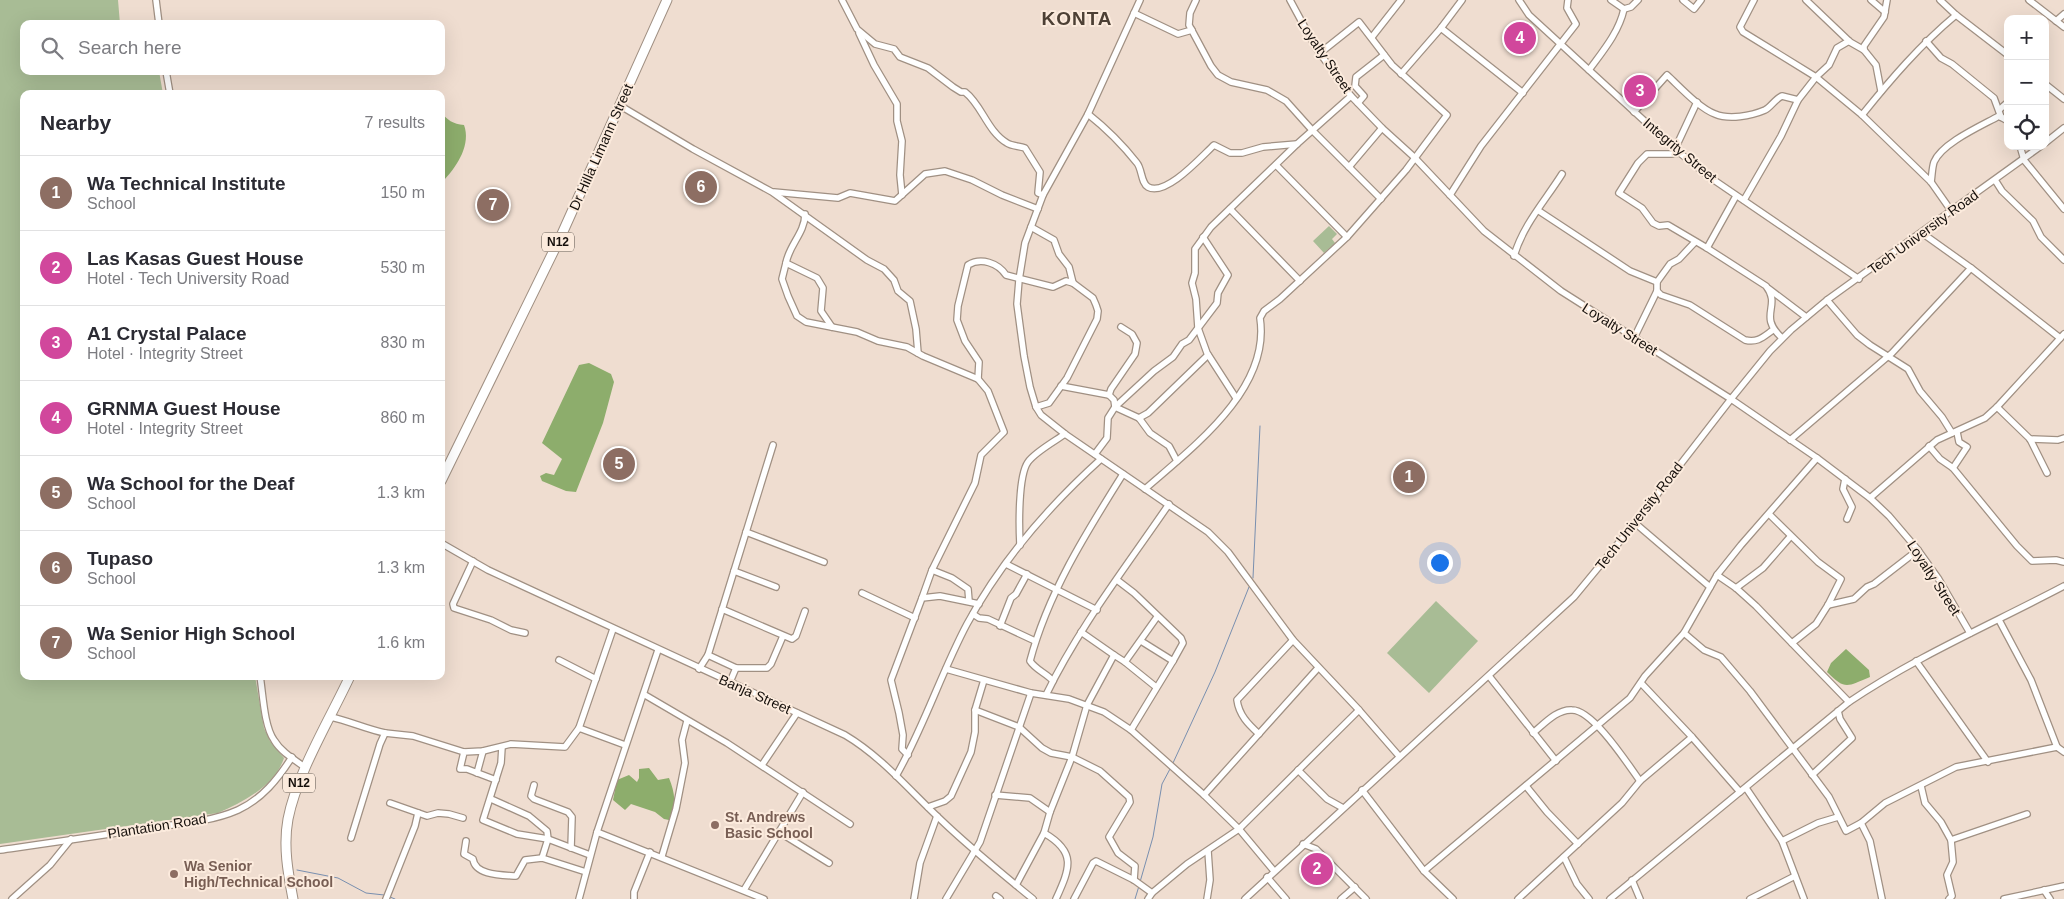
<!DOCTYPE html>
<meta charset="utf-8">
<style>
:root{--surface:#fff;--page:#f7f7f7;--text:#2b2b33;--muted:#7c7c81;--line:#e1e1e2;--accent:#1a73e8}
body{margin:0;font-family:Helvetica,sans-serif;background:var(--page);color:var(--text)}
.controls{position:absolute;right:15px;top:15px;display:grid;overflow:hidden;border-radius:10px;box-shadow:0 5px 20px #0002}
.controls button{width:45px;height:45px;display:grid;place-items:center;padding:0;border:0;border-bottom:1px solid var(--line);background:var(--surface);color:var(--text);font:25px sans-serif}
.you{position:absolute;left:1439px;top:562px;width:18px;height:18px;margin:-12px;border:4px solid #fff;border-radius:50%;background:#1a73e8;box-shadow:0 0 0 8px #1a73e833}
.badge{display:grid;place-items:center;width:32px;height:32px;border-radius:50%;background:var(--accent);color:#fff;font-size:16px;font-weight:700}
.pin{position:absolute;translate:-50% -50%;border:2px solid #fff;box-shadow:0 1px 5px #0006}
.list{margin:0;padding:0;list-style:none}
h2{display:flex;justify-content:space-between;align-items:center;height:65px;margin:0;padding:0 20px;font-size:21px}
h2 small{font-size:16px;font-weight:400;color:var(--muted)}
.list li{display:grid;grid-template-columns:32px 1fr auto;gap:15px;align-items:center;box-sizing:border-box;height:75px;padding:0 20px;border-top:1px solid var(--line)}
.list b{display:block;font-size:19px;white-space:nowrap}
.list p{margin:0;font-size:16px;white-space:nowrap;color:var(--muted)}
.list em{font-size:16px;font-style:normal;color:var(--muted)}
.icon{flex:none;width:28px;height:28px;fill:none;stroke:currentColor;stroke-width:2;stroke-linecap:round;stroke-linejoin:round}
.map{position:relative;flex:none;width:2064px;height:899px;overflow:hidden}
.search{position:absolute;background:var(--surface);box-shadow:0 5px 20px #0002;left:20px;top:20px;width:425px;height:55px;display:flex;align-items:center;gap:12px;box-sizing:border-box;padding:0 18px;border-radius:10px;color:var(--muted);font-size:19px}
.panel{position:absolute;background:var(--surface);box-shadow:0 5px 20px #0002;left:20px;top:90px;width:425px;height:590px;border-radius:10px}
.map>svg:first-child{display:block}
.green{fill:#a8bc95}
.forest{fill:#8dad6c}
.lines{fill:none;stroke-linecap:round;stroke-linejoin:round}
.stream{stroke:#798faf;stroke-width:1}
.minor-casing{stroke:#a09083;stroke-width:8}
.highway-casing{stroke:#a09083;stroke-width:11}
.minor{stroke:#fff;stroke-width:5.5}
.highway{stroke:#fff;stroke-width:9}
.education-dot{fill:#8d6e63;stroke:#fcebdd;stroke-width:2}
.labels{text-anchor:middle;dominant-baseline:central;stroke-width:4;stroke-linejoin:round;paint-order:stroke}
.shield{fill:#fcebdd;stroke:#5b524b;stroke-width:1}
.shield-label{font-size:12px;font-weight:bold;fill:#16100c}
.street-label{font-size:14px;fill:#16100c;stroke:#fcebdd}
.education-label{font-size:14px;font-weight:bold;fill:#785e54;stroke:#fcebdd;text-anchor:start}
.district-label{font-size:19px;font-weight:bold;letter-spacing:1px;fill:#4d4035;stroke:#fcebdd}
</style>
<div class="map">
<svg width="2064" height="899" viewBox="0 0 2064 899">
<rect width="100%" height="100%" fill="#efddd0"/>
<g class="green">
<path d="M0 0H118L120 24H24V71H159L163 94H24V676H255L264 728 270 741 284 758C275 786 243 802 218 813L0 844Z"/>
<polygon points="1329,226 1337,234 1332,239 1335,243 1324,253 1313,241"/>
<polygon points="1436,601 1478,641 1429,693 1387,653"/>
</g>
<g class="forest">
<path d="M441 112C447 120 453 124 464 125 471 144 458 165 445 179H441Z"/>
<polygon points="589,363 611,374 614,382 603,423 576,492 566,491 542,481 540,476 546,473 554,475 562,459 542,443 579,365"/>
<path d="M1846 649 1869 670 1870 677C1847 686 1846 691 1827 672L1831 663Z"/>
<path d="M649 768 658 780 669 778C675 793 677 805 669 820L664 819 655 812 631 804 625 810 613 800 617 780 629 775 637 782 639 778V769Z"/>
</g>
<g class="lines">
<g class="stream">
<polyline points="1253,578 1260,426"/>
<polyline points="1173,763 1215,672 1249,587"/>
<polyline points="297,870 338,878 366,893 384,895"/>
<polyline points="1140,882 1153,837 1162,784 1170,769"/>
<polyline points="390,897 395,899"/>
<polyline points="1135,899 1139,886"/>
</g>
<g class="minor-casing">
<g id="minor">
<polyline points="156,0 159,24"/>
<path d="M842 0 857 29 875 44 894 49 900 57 928 68 953 87 961 92H965C982 105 987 131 1007 143 1011 146 1020 146 1025 148L1040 172 1038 193 1043 195"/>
<polyline points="1140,0 1088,114 1043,195 1025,243 1019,280 1017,304 1024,356 1030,387 1036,407 1041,415 1065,434 1208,532 1228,552 1293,640 1359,710 1399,756"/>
<polyline points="1196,0 1190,13 1189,25 1211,66 1218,75 1231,82 1267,90 1286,101 1312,130 1381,199"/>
<polyline points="1290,0 1316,48 1351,96 1382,128 1414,157 1484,231 1561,291 1731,399 1817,458 1870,498 1889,516 1918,550 1938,578 1970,633"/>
<polyline points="1519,0 1529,15 1675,149 1708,176 1859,279"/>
<polyline points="1611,0 1624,9"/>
<polyline points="1683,0 1694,9 1701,0"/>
<polyline points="1754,0 1740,27 1743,32 1816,77 1862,115 1931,182 1952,212"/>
<polyline points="1806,0 1850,42 1864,50"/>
<polyline points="1871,0 1885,12"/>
<polyline points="1940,0 1956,15 2008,55"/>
<polyline points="2029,0 2064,27"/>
<polyline points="1624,9 1631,7 1638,0"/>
<polyline points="1134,13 1178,34 1192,30"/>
<polyline points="2056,21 2064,14"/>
<polyline points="1441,28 1523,93"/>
<polyline points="859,33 874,65 897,104 897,121 902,141 900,175 902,195"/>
<polyline points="1372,37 1401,0"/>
<polyline points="1926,41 1941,58 1952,64 1994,98 2001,117"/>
<path d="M1589 70C1603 51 1619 32 1624 9"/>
<polyline points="166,71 170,94"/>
<polyline points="1401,74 1441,28 1462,0"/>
<polyline points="2045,84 2064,99"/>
<polyline points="1881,91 1876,65 1864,50 1864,46 1884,17 1887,0"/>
<polyline points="1358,103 1364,96 1355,86 1356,77 1384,55"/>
<polyline points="619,105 693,149 772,192 867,260 884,269 894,280 898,291 910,301 916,329 918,353"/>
<polyline points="1999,110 2008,102"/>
<path d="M1634 112 1667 75C1680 87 1699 108 1715 114 1729 120 1751 116 1765 110 1771 107 1775 99 1782 96L1798 100"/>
<path d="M1088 114C1107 129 1122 144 1137 163 1142 169 1141 183 1148 187 1166 197 1202 156 1214 145L1230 153H1242L1263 147 1297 144"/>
<path d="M1862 115C1891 79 1920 45 1956 15"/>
<polyline points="2045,143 2064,128"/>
<polyline points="2020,146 2024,160 2064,209"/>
<polyline points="1675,149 1697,102"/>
<path d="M1679 153 1671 154H1647L1638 163 1619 193 1642 208 1653 223 1659 226 1668 225 1707 248 1766 286C1782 307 1757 315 1782 338"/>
<polyline points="1276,165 1347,237"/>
<polyline points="1349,167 1382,128"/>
<polyline points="1995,180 2002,191 2033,221 2041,237 2064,260"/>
<path d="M1931 182C1932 176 1932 168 1934 162 1942 143 1981 126 1999 116L2008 121"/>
<polyline points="774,192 838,198 850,193 895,201 925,174 945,171 972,180 1002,195 1038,209"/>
<polyline points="1450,195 1481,146 1576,24 1567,8 1568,0"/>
<polyline points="1744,200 1781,136 1798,100 1816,77 1829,65 1837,48 1849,41"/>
<polyline points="1230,209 1300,281"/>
<polyline points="1539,211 1630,271 1657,282"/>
<path d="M805 214C805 233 789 245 786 263L817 278 823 288 821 311 832 327"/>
<polyline points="1031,227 1054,240 1059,254 1069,267 1073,283 1093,298 1096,305 1098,311 1097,319 1067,378 1049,403 1036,407"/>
<polyline points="1922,233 1971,268 2060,338"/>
<polyline points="1707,248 1736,196"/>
<path d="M1514 256C1523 225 1545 201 1562 174"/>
<polyline points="786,263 782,279 788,296 797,316 806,322 857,332 878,341 907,347 923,356 978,379"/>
<polyline points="1769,289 1806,317"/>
<path d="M1657 291 1661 295 1690 305 1745 340C1758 343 1763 337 1773 330"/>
<polyline points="1827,300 1857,335 1870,345 1908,369 1920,391 1942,417 1952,433"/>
<polyline points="1121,327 1132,334 1137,343 1135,354 1111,389 1109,395 1114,400 1115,407 1139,418 1150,433 1169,446 1177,461"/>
<polyline points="1634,338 1657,291 1657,282 1670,264 1679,259 1695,242"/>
<polyline points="1061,386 1109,395"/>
<polyline points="1236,398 1207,353 1198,328 1196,299 1192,283 1195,273 1195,249 1211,227 1297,144 1351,96"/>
<polyline points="1997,407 2030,439 2047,473"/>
<polyline points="1139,418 1148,413 1208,355"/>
<polyline points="2030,439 2058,440 2064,438"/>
<polyline points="1790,440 1892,353 1971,268"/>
<polyline points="1929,446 1940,459 1953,468 2017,546 2032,561 2056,560 2064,562"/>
<polyline points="1095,454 1107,438 1108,418 1115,407 1154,371 1173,357 1182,344 1189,340 1217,303 1218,293 1228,275 1203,237"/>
<polyline points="1953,468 1967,447 1959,442 1957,432"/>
<polyline points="1845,479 1843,489 1852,507 1847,519"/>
<path d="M1145 489C1193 447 1271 389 1260 318L1264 311 1280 299 1347 237 1406 170 1447 115 1392 65 1359 22 1320 53"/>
<polyline points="1870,498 1937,440 1985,418 1997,407 2064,334"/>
<polyline points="1769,514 1818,562 1841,579 1828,605 1816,624 1792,643"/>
<polyline points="1635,523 1710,587"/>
<polyline points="746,532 824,562"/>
<path d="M441 543 488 570 845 735C882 757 909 790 940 819 969 847 1001 873 1033 899"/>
<path d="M1020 545C1019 527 1018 476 1028 462 1035 452 1055 441 1065 434"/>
<polyline points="473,561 453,604 454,608 491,620 511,630 525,633"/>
<polyline points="1006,564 1097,610"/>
<polyline points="932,570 952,578 968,589 969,601"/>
<polyline points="734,571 776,587"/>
<polyline points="1717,575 1736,588 1756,606 1849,702"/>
<polyline points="1117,580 1134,593 1181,638 1183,643 1173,661 1131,730"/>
<polyline points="1736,588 1763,568 1790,537"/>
<polyline points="862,593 915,618"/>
<path d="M922 598 932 570 975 483 981 455 1004 432 988 391 978 379 979 362 965 341 957 320 958 306 968 265C981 257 998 263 1006 275L1053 287 1066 281 1073 283"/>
<polyline points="1828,605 1854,599 1867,587 1874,584 1918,550"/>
<polyline points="722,609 792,639 796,636 805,611"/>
<polyline points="973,614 979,618 988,619 1035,641"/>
<polyline points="1999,620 2031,680 2057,747"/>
<polyline points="1000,626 1011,598 1016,594 1027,574"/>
<polyline points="1081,632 1114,655"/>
<polyline points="1684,633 1704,650 1721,657 1750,691 1829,797 1846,831 1861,823 1885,803 1956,767 2057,747 2064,752"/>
<polyline points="1141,641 1173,661"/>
<polyline points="708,655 736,668"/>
<polyline points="559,660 596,679"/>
<polyline points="1916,661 1988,762"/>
<polyline points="1125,662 1156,687"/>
<polyline points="699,669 708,655 773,445"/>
<polyline points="946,669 1031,693 1069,699 1104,712 1131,730 1204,795 1239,829 1274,871"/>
<path d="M260 676C263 694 264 726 274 740 281 752 295 760 306 768"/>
<polyline points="1489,676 1556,761"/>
<path d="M1053 681C1046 673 1036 670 1030 661 1048 593 1086 533 1123 474"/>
<polyline points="730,682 736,668 767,668 771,664 783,636"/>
<polyline points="1641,683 1692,737 1740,792"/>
<polyline points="645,695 727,743 850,824"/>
<path d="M1046 695C1079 627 1126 567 1169 504"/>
<polyline points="975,710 1019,727 1042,748 1051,753 1072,757 1100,771 1129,797 1130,802 1109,837 1118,853 1135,866 1134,880"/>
<path d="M331 717C349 721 366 729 385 733L380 744 351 838"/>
<polyline points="579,728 613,629"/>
<polyline points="385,733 413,736 464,752"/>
<path d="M1533 733C1544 724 1557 709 1572 710 1593 710 1627 763 1640 781"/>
<path d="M1259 734C1248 724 1239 715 1237 700L1293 640"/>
<polyline points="502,747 501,763 483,820 517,834 548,839 590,855"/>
<polyline points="908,755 902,749 903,735 899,713 891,680 922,598 940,596 979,604"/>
<polyline points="762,765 797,713"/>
<polyline points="1298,770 1327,799 1343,808"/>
<polyline points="477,773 483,751"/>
<polyline points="1812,775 1852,738 1840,719 1838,711"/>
<path d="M896 776C924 727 941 673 967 624 1001 561 1049 506 1101 459"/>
<polyline points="496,780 467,769 460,769 464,752 483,751 511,744 565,747 579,728 625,745"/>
<polyline points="534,785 531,796 534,799 568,812 572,817 571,848"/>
<polyline points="1526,786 1547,812 1578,844"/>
<polyline points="1921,786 1925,803 1941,822 1951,840 1953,862 1947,875 1952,896 1949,899"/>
<polyline points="1746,788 1782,841 1804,899"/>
<polyline points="1362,790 1424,871 1453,899"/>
<polyline points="995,795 1030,798 1050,812"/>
<polyline points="1204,795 1318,668"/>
<polyline points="491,799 529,816 547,831 548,839 542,858"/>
<polyline points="390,803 427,816 438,813 449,814 463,818"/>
<polyline points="928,807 945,801 951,796 971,752 975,732 975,710 984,680"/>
<polyline points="1861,823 1870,841 1882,899"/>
<polyline points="597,832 764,899"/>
<polyline points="779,832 829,863"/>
<path d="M1044 833C1077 852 1070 868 1056 899"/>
<polyline points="1951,840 2027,814"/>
<path d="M466 841 464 854 473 859C475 876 504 875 516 876L525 860 542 858 586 872"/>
<polyline points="1782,841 1818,823 1838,817"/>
<polyline points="1303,844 1316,849 1366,899"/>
<path d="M0 850C49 843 99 836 148 828 177 824 211 822 238 810 262 799 278 779 292 757"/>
<polyline points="662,856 676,809 685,763 682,740 687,721"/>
<polyline points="1564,857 1577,884 1589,899"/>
<polyline points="1424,871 1630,698 1645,676 1684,633 1717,575 1741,545 1817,458"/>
<polyline points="1267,877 1286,899"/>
<polyline points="1632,880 1640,899"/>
<polyline points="1016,885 1044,833 1050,812 1072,757 1087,705 1114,655 1125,662 1157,617"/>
<polyline points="744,890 803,792"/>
<polyline points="2044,890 2050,899"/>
<polyline points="996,896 1000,899"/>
<polyline points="12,899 50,865 71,839"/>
<polyline points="386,899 415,826 418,813"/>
<polyline points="579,899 597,832 658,650"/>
<polyline points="634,899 634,892 650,852"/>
<polyline points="914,899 920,863 937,816"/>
<polyline points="946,899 980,842 1031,693"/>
<polyline points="1074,899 1093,863 1096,861 1134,880 1152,893 1187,864 1239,829 1359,710"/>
<polyline points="1148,899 1152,893"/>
<polyline points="1207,899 1210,880 1208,851"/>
<polyline points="1245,899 1574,597 1635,523 1731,399 1770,351 1791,330 1827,300 2041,146"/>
<polyline points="1341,899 1355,887"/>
<polyline points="1518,899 1622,803 1640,781 1692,737"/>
<path d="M1610 899 1849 702C1917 656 1992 624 2064 586"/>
<polyline points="1750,899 1795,876"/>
<polyline points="2004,899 2064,886"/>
</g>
</g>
<g class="highway-casing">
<g id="highway">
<polyline points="441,481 561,236 667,0"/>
<path d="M293 899C288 873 283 846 288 819 297 773 330 719 350 676"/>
</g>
</g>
<use href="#minor" class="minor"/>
<use href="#highway" class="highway"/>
</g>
<g class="education-dot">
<circle cx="715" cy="825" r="5"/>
<circle cx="174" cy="874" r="5"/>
</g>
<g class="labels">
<g class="shield">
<rect x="542" y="232.5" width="32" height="19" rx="4"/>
<rect x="283" y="773.5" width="32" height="19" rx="4"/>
</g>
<g class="shield-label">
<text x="558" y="242">N12</text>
<text x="299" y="783">N12</text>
</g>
<g class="street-label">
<text transform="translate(1325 56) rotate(56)">Loyalty Street</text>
<text transform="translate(601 147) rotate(-66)">Dr Hilla Limann Street</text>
<text transform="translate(1680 150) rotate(40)">Integrity Street</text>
<text transform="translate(1923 232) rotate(-36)">Tech University Road</text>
<text transform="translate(1620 329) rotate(32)">Loyalty Street</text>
<text transform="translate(1639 516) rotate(-52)">Tech University Road</text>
<text transform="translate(1934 578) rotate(57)">Loyalty Street</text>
<text transform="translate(755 694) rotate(24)">Banja Street</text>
<text transform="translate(157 826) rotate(-9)">Plantation Road</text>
</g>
<g class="education-label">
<text x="725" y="817">St. Andrews<tspan x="725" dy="16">Basic School</tspan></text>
<text x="184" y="866">Wa Senior<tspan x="184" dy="16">High/Technical School</tspan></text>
</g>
<g class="district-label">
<text x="1077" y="18">KONTA</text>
</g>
</g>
</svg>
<div class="controls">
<button>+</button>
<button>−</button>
<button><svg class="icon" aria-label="locate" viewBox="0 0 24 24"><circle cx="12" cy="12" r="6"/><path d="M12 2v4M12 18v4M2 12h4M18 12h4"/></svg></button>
</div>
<div class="you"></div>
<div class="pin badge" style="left:1409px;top:477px;background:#8d6e63">1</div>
<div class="pin badge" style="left:1317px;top:869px;background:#d1479c">2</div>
<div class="pin badge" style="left:1640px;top:91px;background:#d1479c">3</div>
<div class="pin badge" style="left:1520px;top:38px;background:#d1479c">4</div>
<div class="pin badge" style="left:619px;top:464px;background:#8d6e63">5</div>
<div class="pin badge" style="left:701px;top:187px;background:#8d6e63">6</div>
<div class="pin badge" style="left:493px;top:205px;background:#8d6e63">7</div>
<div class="search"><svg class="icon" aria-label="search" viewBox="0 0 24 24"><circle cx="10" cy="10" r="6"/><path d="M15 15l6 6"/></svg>Search here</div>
<section class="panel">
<h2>Nearby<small>7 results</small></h2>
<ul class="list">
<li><span class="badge" style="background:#8d6e63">1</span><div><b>Wa Technical Institute</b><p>School</p></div><em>150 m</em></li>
<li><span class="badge" style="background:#d1479c">2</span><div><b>Las Kasas Guest House</b><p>Hotel · Tech University Road</p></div><em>530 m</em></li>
<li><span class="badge" style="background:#d1479c">3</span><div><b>A1 Crystal Palace</b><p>Hotel · Integrity Street</p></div><em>830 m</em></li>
<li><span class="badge" style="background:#d1479c">4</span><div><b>GRNMA Guest House</b><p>Hotel · Integrity Street</p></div><em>860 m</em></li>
<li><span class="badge" style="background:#8d6e63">5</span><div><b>Wa School for the Deaf</b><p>School</p></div><em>1.3 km</em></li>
<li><span class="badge" style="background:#8d6e63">6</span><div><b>Tupaso</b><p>School</p></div><em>1.3 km</em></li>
<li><span class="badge" style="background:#8d6e63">7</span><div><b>Wa Senior High School</b><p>School</p></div><em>1.6 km</em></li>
</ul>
</section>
</div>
